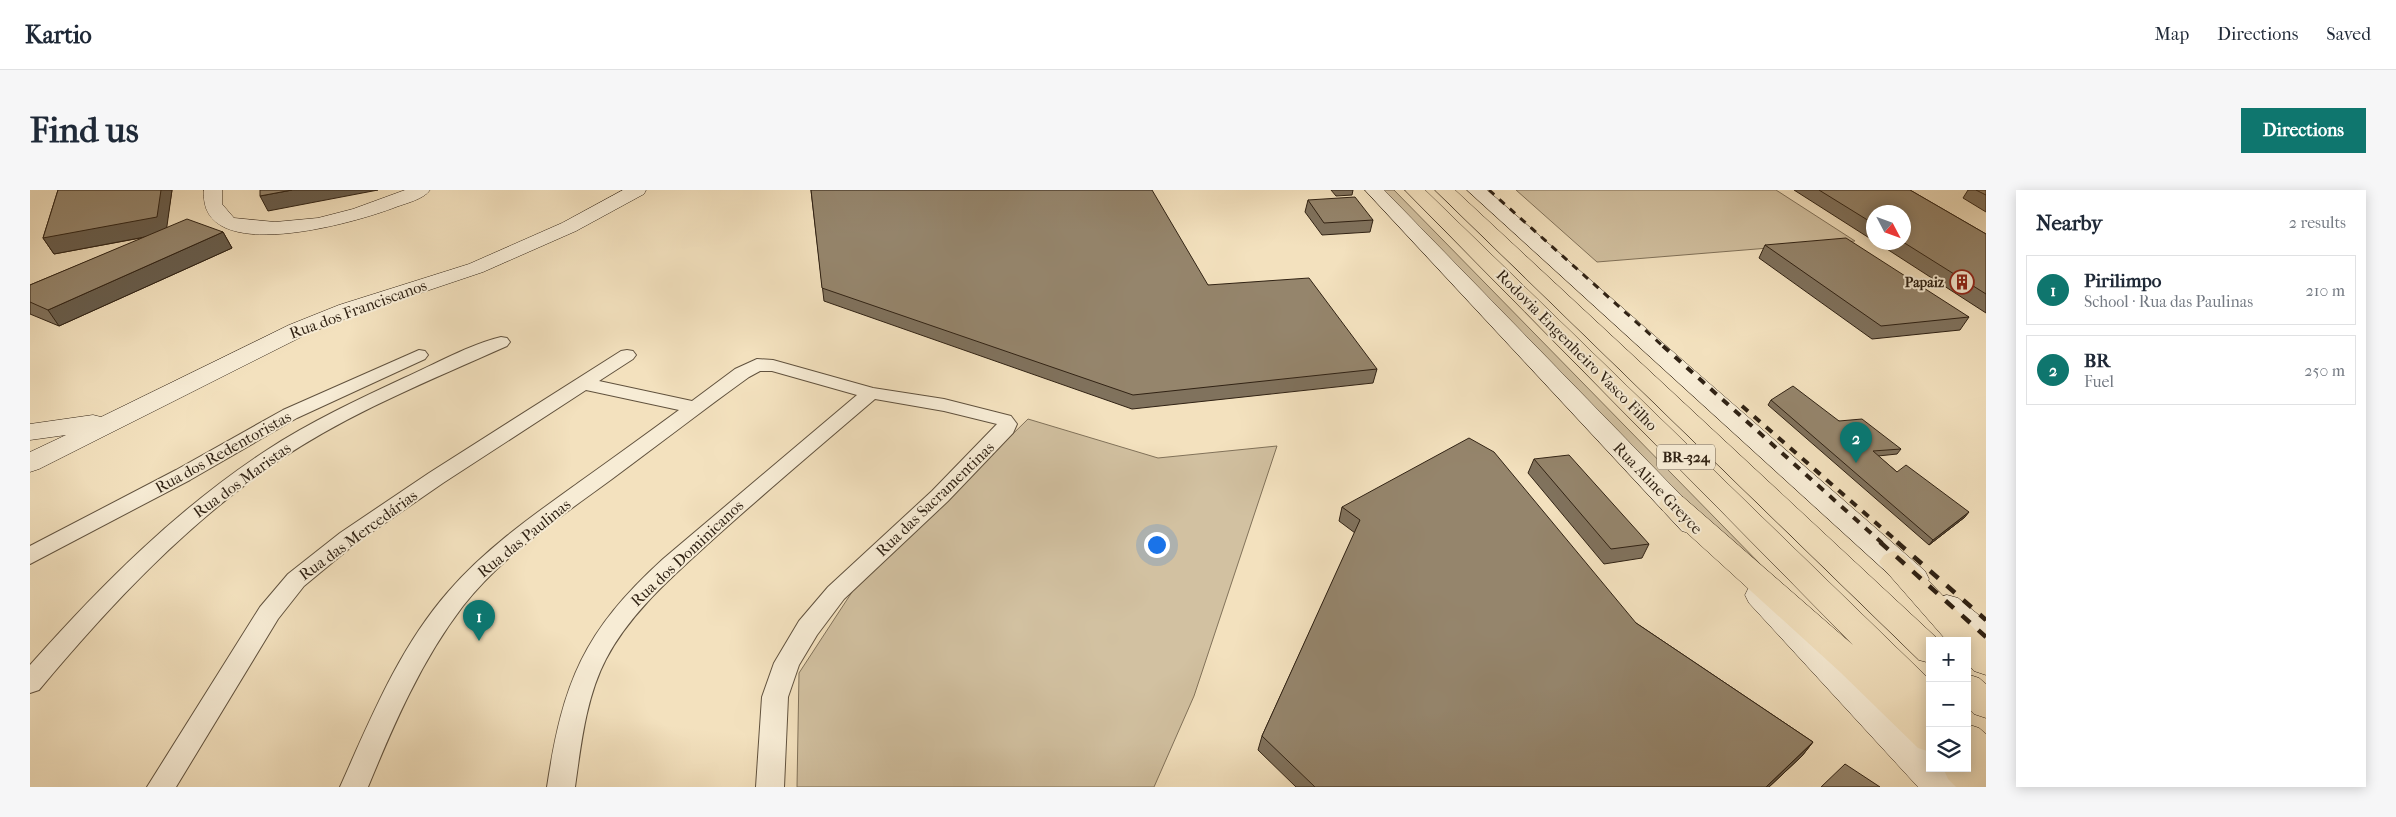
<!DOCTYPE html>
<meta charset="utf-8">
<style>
:root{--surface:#fff;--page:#f6f6f7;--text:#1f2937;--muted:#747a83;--line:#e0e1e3;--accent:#0f766e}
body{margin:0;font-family:"IM FELL French Canon",serif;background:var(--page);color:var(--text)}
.controls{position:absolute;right:15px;bottom:15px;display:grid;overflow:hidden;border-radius:0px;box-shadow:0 2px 12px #0003}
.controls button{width:45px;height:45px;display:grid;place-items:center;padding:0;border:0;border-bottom:1px solid var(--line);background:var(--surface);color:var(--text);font:25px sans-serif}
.compass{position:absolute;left:1836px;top:15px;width:45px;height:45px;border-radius:50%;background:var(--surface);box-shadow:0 2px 12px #0003;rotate:131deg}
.you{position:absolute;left:1126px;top:354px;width:18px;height:18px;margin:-12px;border:4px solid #fff;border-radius:50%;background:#1a73e8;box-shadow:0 0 0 8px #1a73e833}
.badge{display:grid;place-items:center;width:32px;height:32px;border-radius:50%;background:var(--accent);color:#fff;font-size:16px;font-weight:700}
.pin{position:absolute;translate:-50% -41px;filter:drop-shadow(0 1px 2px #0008)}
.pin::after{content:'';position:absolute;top:26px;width:18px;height:15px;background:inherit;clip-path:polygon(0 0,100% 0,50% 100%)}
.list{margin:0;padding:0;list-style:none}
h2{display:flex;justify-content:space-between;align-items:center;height:65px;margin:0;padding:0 20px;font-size:21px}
h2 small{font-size:16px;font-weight:400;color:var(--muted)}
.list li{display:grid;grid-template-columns:32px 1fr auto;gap:15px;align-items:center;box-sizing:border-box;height:70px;margin:0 10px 10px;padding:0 10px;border:1px solid var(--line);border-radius:0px}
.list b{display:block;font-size:19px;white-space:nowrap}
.list p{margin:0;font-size:16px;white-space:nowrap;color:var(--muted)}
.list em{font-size:16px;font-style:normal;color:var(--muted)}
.icon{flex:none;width:28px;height:28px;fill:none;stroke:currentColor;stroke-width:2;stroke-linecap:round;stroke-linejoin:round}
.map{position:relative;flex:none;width:1956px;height:597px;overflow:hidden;border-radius:0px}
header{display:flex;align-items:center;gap:30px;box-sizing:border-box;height:70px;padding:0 25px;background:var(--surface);border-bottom:1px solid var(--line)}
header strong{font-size:24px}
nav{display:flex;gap:28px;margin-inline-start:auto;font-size:18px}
.intro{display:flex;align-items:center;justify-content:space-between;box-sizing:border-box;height:120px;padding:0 30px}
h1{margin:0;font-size:35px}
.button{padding:12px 22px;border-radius:0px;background:var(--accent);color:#fff;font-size:18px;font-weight:700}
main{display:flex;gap:30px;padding:0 30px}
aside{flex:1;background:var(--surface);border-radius:0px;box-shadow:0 2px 12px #0003}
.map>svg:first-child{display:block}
.green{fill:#d2c1a1;stroke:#81725a}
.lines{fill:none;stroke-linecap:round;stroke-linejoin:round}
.street-casing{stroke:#61523e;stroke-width:2}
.secondary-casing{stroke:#302214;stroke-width:1}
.highway-casing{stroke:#302214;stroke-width:1}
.street{fill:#f7ecd5;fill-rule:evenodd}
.secondary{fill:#f7ecd5;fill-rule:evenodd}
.highway{fill:#f3e1be;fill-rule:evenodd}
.rail-far2{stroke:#302214;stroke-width:3;stroke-dasharray:7 7;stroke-linecap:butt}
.rail-far1{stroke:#302214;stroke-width:4;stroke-dasharray:8 8;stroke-linecap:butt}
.rail{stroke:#302214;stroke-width:4.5;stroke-dasharray:11 11;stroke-linecap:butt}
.wall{fill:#80725d;stroke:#302214}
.shaded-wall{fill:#685d4c;stroke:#302214}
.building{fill:#95856c;stroke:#302214}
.labels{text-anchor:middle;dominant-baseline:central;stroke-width:4;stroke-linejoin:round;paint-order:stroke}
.far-poi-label{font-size:14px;font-weight:bold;fill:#302214;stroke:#f7ecd5;text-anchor:end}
.shield{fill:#f7ecd5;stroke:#6c5f4e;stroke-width:1}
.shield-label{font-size:15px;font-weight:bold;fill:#302214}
.street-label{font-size:16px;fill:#302214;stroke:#f7ecd5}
</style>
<header>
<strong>Kartio</strong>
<nav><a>Map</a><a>Directions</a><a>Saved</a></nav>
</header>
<div class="intro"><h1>Find us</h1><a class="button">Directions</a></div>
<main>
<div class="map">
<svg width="1956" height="597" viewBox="0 0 1956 597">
<rect width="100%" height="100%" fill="#f3e1be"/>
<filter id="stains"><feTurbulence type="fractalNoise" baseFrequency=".004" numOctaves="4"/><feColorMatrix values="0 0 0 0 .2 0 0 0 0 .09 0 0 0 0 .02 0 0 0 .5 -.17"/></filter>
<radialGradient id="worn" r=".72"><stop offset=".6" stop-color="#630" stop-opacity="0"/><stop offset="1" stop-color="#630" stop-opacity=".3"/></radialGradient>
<g class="green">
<polygon points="1351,0 1364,0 1735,379 1645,303"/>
<polygon points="1486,0 1746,0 1825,51 1567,72"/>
<polygon points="998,229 1128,268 1247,256 1164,506 1124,597 767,597 769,483 822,402"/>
</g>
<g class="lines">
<g class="street-casing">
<g id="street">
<path d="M471 147 477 148 480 152 477 156C401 190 321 222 251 269 158 332 81 414 9 500L0 503V475C71 395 147 319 237 260 280 232 327 210 374 188 403 175 441 154 471 147Z"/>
<polygon points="389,160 395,161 398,165 395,169 267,228 160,290 0,374 0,356 146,280 253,220"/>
<path d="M597 160 603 161 606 165 603 169 569 191 662 211 705 179 727 169 743 170 843 198 914 209 981 226 987 234 983 243 918 311 814 409 787 445 769 475 758 507 754 597H726L732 507 744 473 769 431 798 397 902 301 967 234 914 221 845 209C789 257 733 304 679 353 641 388 600 423 576 469 556 507 551 555 545 597H517C533 492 553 442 633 369L827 205 742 181H730L719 187C673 220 628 255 582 289 530 327 473 365 433 416 391 471 364 534 338 597H310C340 530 369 458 418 402 455 359 502 326 548 293 582 269 616 244 649 220L556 200 413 293 326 353 274 396 248 429 146 597H117L230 417 258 384 310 343 399 283 591 161Z"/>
</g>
</g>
<g class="secondary-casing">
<g id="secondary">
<path d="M174 0H192V14L204 28 245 32 288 28 323 19 375 0H400C394 9 377 13 366 17 328 32 167 79 174 0Z"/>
<polygon points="593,0 616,0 614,4 546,41 453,82 325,125 275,145 9,279 0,282 0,262 36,245 0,250 0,234 63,225 71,227 259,135 309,115 439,74 532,33"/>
<polygon points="1335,0 1354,0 1672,327 1676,334 1672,341 1662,344 1652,341"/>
<polygon points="1437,0 1457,0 1895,381 1899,389 1895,397 1884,400 1873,397"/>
<polygon points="1730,394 1741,397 1900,561 1900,578 1916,578 1924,586 1929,597 1888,597 1719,413 1715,405 1719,397"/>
<path d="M1917 405 1928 408 1956 431V461C1939 456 1911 432 1902 416L1906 408Z"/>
</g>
</g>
<g class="highway-casing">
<g id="highway">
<polygon points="1375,0 1395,0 1900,490 1900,525 1897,524 1900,526 1900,562 1888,558 1810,482 1633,321 1629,314 1633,307 1643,305 1653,307 1823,455"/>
<polygon points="1405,0 1425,0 1910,451 1900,451 1900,473 1889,470"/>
<polygon points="1864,361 1874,365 1956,451 1956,485 1944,481 1937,473 1937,451 1917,451 1854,379 1849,372 1854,365"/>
<polygon points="1937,484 1949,488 1956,494 1956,528 1944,524 1937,517"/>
<polygon points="1937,534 1949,538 1956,544 1956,597 1926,597 1918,589 1913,578 1937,578"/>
</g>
</g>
<use href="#street" class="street"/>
<use href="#secondary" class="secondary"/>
<use href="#highway" class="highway"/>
<polyline class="rail-far2" points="1459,0 1634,157"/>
<g class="rail-far1">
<polyline points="1633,156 1852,353"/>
<polyline points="1712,216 1869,353"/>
</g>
<g class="rail">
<polyline points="1850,352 1956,447"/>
<polyline points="1867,352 1956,430"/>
</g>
</g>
<g class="wall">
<polygon points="28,0 142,0 136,38 193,42 202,58 29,136 0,124 0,95 116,47 24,64 13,48"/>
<polygon points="781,0 1178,95 1347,179 1343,193 1102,219 794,111"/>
<polygon points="1301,0 1323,0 1322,5 1306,6"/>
<polygon points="1764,0 1880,0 1956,44 1956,123 1846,52 1874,52 1844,22 1844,51"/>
<polygon points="1938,0 1956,0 1956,22 1933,8"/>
<polygon points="1278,10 1343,30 1340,42 1292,45 1275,22"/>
<polygon points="1735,55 1939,127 1930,140 1842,149 1729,68"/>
<polygon points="1741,210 1809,231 1871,259 1867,264 1848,266 1867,282 1935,327 1899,355 1738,215"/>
<polygon points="1504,269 1619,354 1612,368 1574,374 1498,283"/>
<polygon points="1312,317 1606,433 1783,552 1772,566 1739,597 1266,597 1228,560 1232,546 1325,343 1309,331"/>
</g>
<g class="shaded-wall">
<polygon points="131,0 142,0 136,43 24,64 13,48"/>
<polygon points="262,0 348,0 238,21 230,6"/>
<polygon points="193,42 202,58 29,136 18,120"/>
<polygon points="1939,322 1935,327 1899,355 1903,350"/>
<polygon points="1783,552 1772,566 1739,597 1736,597"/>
</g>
<g class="building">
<polygon points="28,0 131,0 127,27 13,48"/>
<polygon points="230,0 262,0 230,6"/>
<polygon points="781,0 1122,0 1178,95 1279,88 1347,179 1103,205 792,98"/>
<polygon points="1789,0 1880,0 1956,44 1956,104 1873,52 1874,22 1844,22 1844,34"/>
<polygon points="1946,0 1956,0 1956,5"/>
<polygon points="1325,7 1343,30 1294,33 1278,10"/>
<polygon points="157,29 193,42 18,120 0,112 0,95"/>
<polygon points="1816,48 1939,127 1851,136 1735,55"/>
<polygon points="1763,196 1809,231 1832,229 1871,259 1843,261 1867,282 1876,275 1939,322 1903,350 1741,210"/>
<polygon points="1439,248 1464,262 1606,433 1783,552 1736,597 1285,597 1232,546 1330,330 1312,317"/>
<polygon points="1539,265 1619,354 1581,359 1504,269"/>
<polygon points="1815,574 1850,597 1791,597"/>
</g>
<defs>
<g id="building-ring" transform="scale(1.25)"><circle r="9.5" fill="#f7ecd5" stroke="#8f2418" stroke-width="1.5"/><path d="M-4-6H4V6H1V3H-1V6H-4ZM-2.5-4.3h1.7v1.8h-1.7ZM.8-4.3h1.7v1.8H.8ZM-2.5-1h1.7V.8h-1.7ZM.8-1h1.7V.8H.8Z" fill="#8f2418"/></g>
</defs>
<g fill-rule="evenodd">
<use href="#building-ring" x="1932" y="92"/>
</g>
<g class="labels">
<g class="far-poi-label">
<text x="1914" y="92">Papaiz</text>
</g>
<rect class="shield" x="1627" y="254.5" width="58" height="25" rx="4"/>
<g class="shield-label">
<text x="1656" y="267">BR-324</text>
</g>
<g class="street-label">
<text transform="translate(328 119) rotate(-20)">Rua dos Franciscanos</text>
<text transform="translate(1547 160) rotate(45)">Rodovia Engenheiro Vasco Filho</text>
<text transform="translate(193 262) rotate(-29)">Rua dos Redentoristas</text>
<text transform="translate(212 290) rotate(-36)">Rua dos Maristas</text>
<text transform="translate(1628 298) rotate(46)">Rua Aline Greyce</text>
<text transform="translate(905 309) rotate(-44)">Rua das Sacramentinas</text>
<text transform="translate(328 345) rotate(-36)">Rua das Mercedárias</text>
<text transform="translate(494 348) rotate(-39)">Rua das Paulinas</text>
<text transform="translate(657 363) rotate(-43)">Rua dos Dominicanos</text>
</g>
</g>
<rect width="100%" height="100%" filter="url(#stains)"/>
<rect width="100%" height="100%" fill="url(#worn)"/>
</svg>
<div class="controls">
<button>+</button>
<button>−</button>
<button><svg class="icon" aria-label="layers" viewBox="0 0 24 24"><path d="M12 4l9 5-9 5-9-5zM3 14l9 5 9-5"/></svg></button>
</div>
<svg class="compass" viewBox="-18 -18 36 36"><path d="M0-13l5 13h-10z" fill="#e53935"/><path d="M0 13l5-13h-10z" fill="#747a83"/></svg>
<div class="you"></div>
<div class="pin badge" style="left:449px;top:451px">1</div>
<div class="pin badge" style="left:1826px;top:273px">2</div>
</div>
<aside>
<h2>Nearby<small>2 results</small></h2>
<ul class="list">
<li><span class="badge">1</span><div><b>Pirilimpo</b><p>School · Rua das Paulinas</p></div><em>210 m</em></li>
<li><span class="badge">2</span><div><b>BR</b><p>Fuel</p></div><em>250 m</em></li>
</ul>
</aside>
</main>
